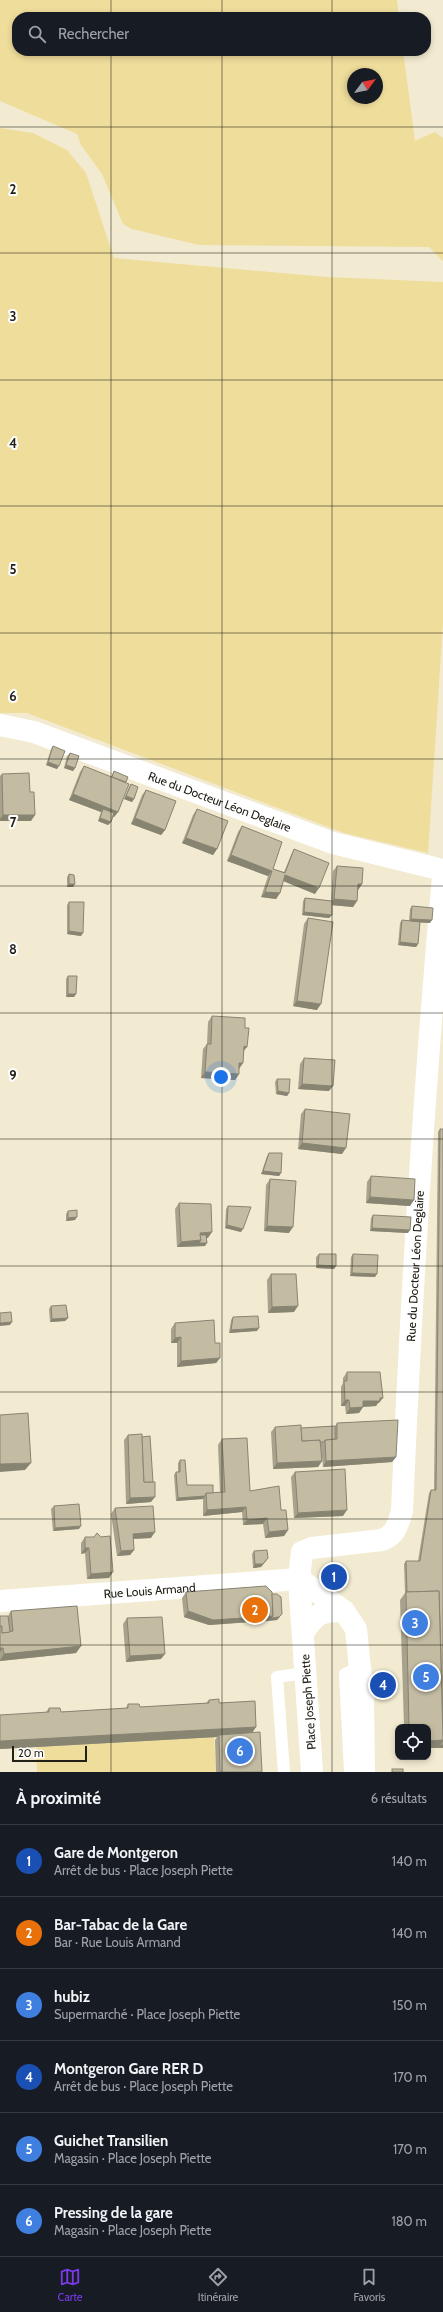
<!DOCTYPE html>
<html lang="fr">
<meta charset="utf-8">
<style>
:root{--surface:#171b24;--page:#20242c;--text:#f1f3f6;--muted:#9ea1a6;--line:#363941;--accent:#7c3aed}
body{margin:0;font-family:Cabin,sans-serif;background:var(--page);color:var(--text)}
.controls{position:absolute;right:12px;bottom:12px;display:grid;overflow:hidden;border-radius:8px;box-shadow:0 2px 6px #0003}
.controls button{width:36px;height:36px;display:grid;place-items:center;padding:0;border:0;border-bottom:1px solid var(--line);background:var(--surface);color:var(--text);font:20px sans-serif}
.compass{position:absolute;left:347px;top:68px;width:36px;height:36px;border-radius:50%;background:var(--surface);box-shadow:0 2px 6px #0003;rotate:58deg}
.scale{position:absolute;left:12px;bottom:10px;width:75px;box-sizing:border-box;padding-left:4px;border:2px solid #232017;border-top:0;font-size:11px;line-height:14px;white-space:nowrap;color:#232017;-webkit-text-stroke:3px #fff;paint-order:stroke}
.you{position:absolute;left:221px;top:1077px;width:14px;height:14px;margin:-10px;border:3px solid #fff;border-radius:50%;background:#1a73e8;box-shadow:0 0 0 6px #1a73e833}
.badge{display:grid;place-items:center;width:26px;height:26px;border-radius:50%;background:var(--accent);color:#fff;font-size:13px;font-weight:700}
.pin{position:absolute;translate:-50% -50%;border:2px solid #fff;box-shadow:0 1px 4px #0006}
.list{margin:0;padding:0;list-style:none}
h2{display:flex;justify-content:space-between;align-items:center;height:52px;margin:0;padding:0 16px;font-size:17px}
h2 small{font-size:13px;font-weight:400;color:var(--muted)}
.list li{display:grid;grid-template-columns:26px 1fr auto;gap:12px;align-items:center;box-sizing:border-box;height:72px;padding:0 16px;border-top:1px solid var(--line)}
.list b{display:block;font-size:15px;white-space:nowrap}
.list p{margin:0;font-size:13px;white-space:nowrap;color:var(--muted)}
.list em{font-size:13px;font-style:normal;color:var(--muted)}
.icon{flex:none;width:22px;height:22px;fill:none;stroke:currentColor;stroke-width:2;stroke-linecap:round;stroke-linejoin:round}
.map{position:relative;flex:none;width:443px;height:1772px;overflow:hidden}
.search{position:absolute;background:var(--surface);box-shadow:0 2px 6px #0003;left:12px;right:12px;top:12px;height:44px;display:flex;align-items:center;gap:10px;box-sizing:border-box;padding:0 14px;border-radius:16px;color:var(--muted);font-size:15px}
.sheet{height:484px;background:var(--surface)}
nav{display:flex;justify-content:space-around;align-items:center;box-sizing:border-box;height:56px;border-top:1px solid var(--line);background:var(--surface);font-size:11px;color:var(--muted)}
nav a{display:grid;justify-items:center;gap:2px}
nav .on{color:var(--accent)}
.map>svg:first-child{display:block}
.green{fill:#efdd9b;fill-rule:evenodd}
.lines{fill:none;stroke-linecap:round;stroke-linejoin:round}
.lane{stroke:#fff;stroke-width:12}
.street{stroke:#fff;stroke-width:22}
.wall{fill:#a8a28c}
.shaded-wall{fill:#888472}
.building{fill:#c3bca3;stroke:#888472}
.grid{fill:none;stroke:#232017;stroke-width:1;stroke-opacity:0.55}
.labels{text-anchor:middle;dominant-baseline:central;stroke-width:4;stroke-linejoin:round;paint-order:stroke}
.street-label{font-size:12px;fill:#232017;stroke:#fff}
.grid-label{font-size:13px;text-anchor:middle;font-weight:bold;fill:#232017;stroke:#fff;stroke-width:4;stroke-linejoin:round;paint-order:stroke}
</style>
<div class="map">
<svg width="443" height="1772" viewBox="0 0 443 1772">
<rect width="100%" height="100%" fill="#f2ebd1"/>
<g class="green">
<path d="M0 0H397L399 17H17V51H403L415 141 435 132 443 138V261L429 247 199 245 132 229 123 224 102 174 81 145 77 134 0 101ZM353 74H377V98H353Z"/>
<polygon points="0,128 33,133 67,150 86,173 114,258 327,277 443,282 443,623 428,853 344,833 27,713 0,713"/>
<polygon points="214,1737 216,1772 37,1772 36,1747"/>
</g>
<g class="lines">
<g class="lane">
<polyline points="284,1772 277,1677 306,1673"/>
<polyline points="350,1772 345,1674 360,1667"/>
</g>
<g class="street">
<path id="s1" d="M0 725 34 732 333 843 443 870"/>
<polyline points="299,1579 344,1611 356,1629 363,1699 364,1772"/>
<path id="s2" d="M0 1601 299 1579"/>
<path d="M303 1633C316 1613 321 1611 344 1611"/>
<path id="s3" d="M312 1772 299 1579 302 1552 312 1548 382 1540C396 1535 398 1524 402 1511 411 1299 424 1088 443 877"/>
</g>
</g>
<g class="wall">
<polygon points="53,746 57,769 46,765 51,749"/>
<polygon points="70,753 75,768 73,771 64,768 67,756"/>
<polygon points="84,766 111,777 114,771 126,782 118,812 114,817 113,817 111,822 108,825 98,821 101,812 69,800 80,772"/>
<polygon points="2,774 31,821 0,821 0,776"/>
<polygon points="131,784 132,802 124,799 129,787"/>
<polygon points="146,790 165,830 161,835 131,824 142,795"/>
<polygon points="197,809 217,849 213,855 182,843 193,815"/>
<polygon points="242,826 273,869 284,872 291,855 294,849 315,894 283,881 280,893 276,899 261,897 268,876 227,861 238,832"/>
<polygon points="337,866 362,884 358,890 357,901 353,907 332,905 332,915 329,918 302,915 303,901 305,898 331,901 333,871"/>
<polygon points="69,874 73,887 67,887 67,877"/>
<polygon points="69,902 81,936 67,934 67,905"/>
<polygon points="412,906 430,923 420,922 418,944 416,947 398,945 400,923 402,920 409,921 410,909"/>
<polygon points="308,918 317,1010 293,1006 304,924"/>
<polygon points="68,976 76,994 74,997 66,997 66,979"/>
<polygon points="212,1016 243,1052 239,1069 239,1074 235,1080 201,1078 203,1049 207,1044 208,1022"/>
<polygon points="304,1058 329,1091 298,1089 300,1064"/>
<polygon points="277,1079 289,1093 287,1096 276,1094 275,1082"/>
<polygon points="305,1109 342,1154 298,1149 301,1114"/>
<polygon points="440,1129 443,1748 428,1748 428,1727 404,1727 400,1600 405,1593 404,1564 406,1561 418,1561 429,1493 431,1490 434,1490 438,1132"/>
<polygon points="269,1153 281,1173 279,1176 261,1174 267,1156"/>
<polygon points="371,1176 410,1206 366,1203 367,1182"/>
<polygon points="270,1179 289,1233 264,1231 266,1185"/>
<polygon points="179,1203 208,1238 206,1238 205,1246 177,1247 175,1209"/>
<polygon points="228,1206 241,1232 225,1228 226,1209"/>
<polygon points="68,1211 75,1220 66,1221 66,1214"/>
<polygon points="373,1215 408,1233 370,1231 371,1218"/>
<polygon points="319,1254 336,1266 334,1269 316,1268 316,1257"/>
<polygon points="353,1254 375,1277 350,1276 351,1257"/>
<polygon points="271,1274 294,1312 268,1313 267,1280"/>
<polygon points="51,1306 68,1318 65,1321 50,1322 49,1309"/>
<polygon points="233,1317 257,1331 229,1333 231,1320"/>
<polygon points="175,1323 220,1358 216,1363 177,1367 177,1343 171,1343 171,1329"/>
<polygon points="347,1372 379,1403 378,1403 376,1406 363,1407 359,1413 346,1414 345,1406 341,1406 341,1387 343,1383 343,1378"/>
<polygon points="337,1423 396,1457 392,1462 323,1467 321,1445 322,1461 318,1467 273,1469 271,1432 275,1427 301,1428 335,1426"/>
<polygon points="128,1435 151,1502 126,1504 124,1440"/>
<polygon points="222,1439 250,1491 281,1510 288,1530 284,1536 265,1538 263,1524 243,1525 242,1512 203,1516 203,1499 176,1501 174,1475 176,1472 178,1472 178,1463 180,1460 187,1485 213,1493 220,1493 218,1445"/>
<polygon points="295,1472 343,1516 294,1518 291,1477"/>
<polygon points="54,1506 79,1529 53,1531 51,1509"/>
<polygon points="115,1508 151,1538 133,1539 134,1550 130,1555 117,1556 111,1514"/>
<polygon points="85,1537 101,1537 109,1578 87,1579 85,1553 81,1554 81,1543"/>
<polygon points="254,1551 266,1561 261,1567 253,1568 252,1554"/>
<polygon points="186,1592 272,1594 280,1617 277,1620 269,1621 209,1625 184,1617 182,1598"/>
<polygon points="11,1611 81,1646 76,1653 0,1661 0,1616 8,1616"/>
<polygon points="127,1618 161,1659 126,1662 123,1624"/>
<polygon points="209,1700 219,1703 256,1727 251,1733 262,1772 216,1772 215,1740 217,1737 0,1749 46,1712 49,1708 61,1712 126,1708 128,1704 140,1707 206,1703"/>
</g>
<g class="shaded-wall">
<polygon points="48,762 59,766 57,769 46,765"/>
<polygon points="66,765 75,768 73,771 64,768"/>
<polygon points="73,794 118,812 114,817 102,813 103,809 101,812 69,800"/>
<polygon points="126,796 134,799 132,802 124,799"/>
<polygon points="3,815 35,815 31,821 0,821 0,819"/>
<polygon points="100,818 111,822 108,825 98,821"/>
<polygon points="135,818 165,830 161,835 131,824"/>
<polygon points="186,838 217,849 213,855 182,843"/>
<polygon points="231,855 272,871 268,876 227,861"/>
<polygon points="285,875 319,888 315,894 281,880"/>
<polygon points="69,884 75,884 73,887 67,887"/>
<polygon points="358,884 362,884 358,890 354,890"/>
<polygon points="265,892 280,893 276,899 261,897"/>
<polygon points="334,899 357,901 353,907 330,905"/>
<polygon points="304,912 332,915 329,918 302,915"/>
<polygon points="411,919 432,920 430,923 409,922"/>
<polygon points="69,931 83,933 81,936 67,934"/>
<polygon points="400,942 418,944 416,947 398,945"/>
<polygon points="68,994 76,994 74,997 66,997"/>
<polygon points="297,1001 321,1004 317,1010 293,1006"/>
<polygon points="244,1046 247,1047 243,1052"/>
<polygon points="239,1063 243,1063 239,1069"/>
<polygon points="205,1072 239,1074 235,1080 201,1078"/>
<polygon points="302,1084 333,1086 329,1091 298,1089"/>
<polygon points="278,1091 289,1093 287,1096 276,1094"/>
<polygon points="302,1143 346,1148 342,1154 298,1149"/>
<polygon points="263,1171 281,1173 279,1176 261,1174"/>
<polygon points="370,1197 414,1200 410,1206 366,1203"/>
<polygon points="77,1217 75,1220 66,1221 68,1218"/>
<polygon points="227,1225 243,1229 241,1232 225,1228"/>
<polygon points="267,1226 293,1227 289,1233 264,1231"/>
<polygon points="372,1228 410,1230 408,1233 370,1231"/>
<polygon points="212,1232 208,1238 198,1238 200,1233"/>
<polygon points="201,1240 207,1243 205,1246 177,1247 181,1242"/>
<polygon points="318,1265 336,1266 334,1269 316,1268"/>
<polygon points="352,1273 377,1274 375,1277 350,1276"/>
<polygon points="298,1306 294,1312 268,1313 272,1307"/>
<polygon points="68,1318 65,1321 50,1322 52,1319"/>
<polygon points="12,1322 10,1325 0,1326 0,1323"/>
<polygon points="259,1328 257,1331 229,1333 231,1330"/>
<polygon points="181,1337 177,1343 171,1343 175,1338"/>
<polygon points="220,1358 216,1363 177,1367 181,1361"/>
<polygon points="380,1398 383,1398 379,1403 378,1403 376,1406 359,1407 363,1401"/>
<polygon points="345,1400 349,1400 345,1406 341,1406"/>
<polygon points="363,1407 359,1413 346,1414 350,1408"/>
<polygon points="396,1457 392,1462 323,1467 326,1461"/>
<polygon points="322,1461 318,1467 273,1469 277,1463"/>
<polygon points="31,1463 25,1470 0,1472 0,1464"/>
<polygon points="205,1496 203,1499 176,1501 178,1498"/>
<polygon points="155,1497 151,1502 126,1504 130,1498"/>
<polygon points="246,1507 242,1512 203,1516 207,1510"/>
<polygon points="347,1510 343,1516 294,1518 298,1513"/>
<polygon points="267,1518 263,1524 243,1525 247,1520"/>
<polygon points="81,1526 79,1529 53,1531 55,1528"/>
<polygon points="288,1530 284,1536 265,1538 269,1532"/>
<polygon points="155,1532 151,1538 129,1539 133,1534"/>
<polygon points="85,1548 89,1548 85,1553 81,1554"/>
<polygon points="134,1550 130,1555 117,1556 121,1551"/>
<polygon points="268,1558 261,1567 253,1568 255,1564"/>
<polygon points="113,1572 109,1578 87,1579 91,1574"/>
<polygon points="188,1611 282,1614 277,1620 209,1625 184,1617"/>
<polygon points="81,1646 76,1653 0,1661 0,1660 4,1654"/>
<polygon points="0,1648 3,1648 0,1652"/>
<polygon points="165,1654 161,1659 126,1662 130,1656"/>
<polygon points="256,1727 250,1736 219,1735 217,1737 0,1749 0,1741"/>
<polygon points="443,1740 443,1748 428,1748 428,1741"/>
</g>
<g class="building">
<polygon points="53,746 65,751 59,766 48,762"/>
<polygon points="70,753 79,756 75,768 66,765"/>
<polygon points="84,766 129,784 118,812 73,794"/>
<polygon points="114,771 128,777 126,782 112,777"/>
<polygon points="29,773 30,792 34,792 35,815 3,815 2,774"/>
<polygon points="131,784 138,787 134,799 126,796"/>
<polygon points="146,790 176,801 165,830 135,818"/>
<polygon points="103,809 114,813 111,822 100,818"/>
<polygon points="197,809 228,821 217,849 186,838"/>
<polygon points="242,826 282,842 273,869 285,873 294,849 329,863 319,888 285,875 280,893 265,892 272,871 231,855"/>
<polygon points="337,866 363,868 362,884 358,884 357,901 334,899"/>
<polygon points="69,874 74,875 75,884 69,884"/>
<polygon points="305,898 332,901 332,915 304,912"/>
<polygon points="69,902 84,902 83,933 69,931"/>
<polygon points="412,906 433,908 432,920 411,919"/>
<polygon points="308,918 333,922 321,1004 297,1001"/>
<polygon points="402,920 420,922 418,944 400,942"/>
<polygon points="68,976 77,976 76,994 68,994"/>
<polygon points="212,1016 245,1018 245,1028 249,1028 247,1047 244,1046 243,1063 239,1063 239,1074 205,1072 207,1044 211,1044"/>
<polygon points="304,1058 335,1060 333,1086 302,1084"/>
<polygon points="277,1079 290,1079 289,1093 278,1091"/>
<polygon points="305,1109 350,1114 346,1148 302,1143"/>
<polygon points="440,1129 443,1129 443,1726 439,1591 407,1592 406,1561 420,1561 431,1490 436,1490"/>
<polygon points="269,1153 282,1153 281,1173 263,1171"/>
<polygon points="371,1176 415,1179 414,1200 370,1197"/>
<polygon points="270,1179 296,1181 293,1227 267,1226"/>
<polygon points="179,1203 211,1204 212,1232 200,1233 201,1240 181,1242"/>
<polygon points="228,1206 251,1207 243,1229 227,1225"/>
<polygon points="77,1210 77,1217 68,1218 68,1211"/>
<polygon points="373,1215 411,1217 410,1230 372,1228"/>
<polygon points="200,1235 206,1235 207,1243 199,1243 201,1240"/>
<polygon points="319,1254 336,1254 336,1266 318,1265"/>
<polygon points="353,1254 378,1255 377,1274 352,1273"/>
<polygon points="271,1274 296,1274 298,1306 272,1307"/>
<polygon points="66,1305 68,1318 52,1319 51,1306"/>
<polygon points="11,1312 12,1322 0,1323 0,1313"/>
<polygon points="258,1316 259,1328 231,1330 233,1317"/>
<polygon points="214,1320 215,1343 220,1343 220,1358 181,1361 181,1337 175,1338 175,1323"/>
<polygon points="347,1372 380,1372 383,1398 380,1398 380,1401 363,1401 363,1407 350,1408 349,1400 345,1400 344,1381 347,1381"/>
<polygon points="28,1413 31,1463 0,1464 0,1415"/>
<polygon points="398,1420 396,1457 326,1461 325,1440 337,1439 337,1423"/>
<polygon points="301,1425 302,1441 320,1440 322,1461 277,1463 275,1427"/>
<polygon points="335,1426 335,1439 325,1440 324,1442 320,1442 320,1440 302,1441 301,1428"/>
<polygon points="142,1434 144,1482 155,1482 155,1497 130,1498 128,1435"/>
<polygon points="150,1436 153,1482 144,1482 142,1437"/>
<polygon points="247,1438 250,1491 279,1486 281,1510 286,1510 288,1530 269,1532 267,1518 247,1520 246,1507 207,1510 206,1493 225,1492 222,1439"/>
<polygon points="180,1460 185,1460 187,1485 213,1485 213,1493 206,1493 205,1496 178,1498 176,1472 180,1472"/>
<polygon points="345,1469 347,1510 298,1513 295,1472"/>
<polygon points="79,1504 81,1526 55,1528 54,1506"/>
<polygon points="153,1506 155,1532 133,1534 134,1550 121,1551 115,1508"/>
<polygon points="97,1533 101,1537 110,1536 113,1572 91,1574 89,1548 85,1548 85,1537 94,1537"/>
<polygon points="267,1550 268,1558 263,1564 255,1564 254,1551"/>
<polygon points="266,1586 272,1592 273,1616 213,1620 188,1611 186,1592"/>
<polygon points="439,1591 443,1740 428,1741 428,1727 409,1727 406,1592"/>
<polygon points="272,1594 277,1594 281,1597 282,1614 279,1617 271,1618 273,1616"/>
<polygon points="77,1606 81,1646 4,1654 3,1648 0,1648 0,1626 2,1626 2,1633 13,1631 11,1611"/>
<polygon points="0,1616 8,1616 10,1632 2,1633 2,1626 0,1626"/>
<polygon points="162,1617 165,1654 130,1656 127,1618"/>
<polygon points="219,1699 219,1703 255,1701 256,1727 0,1741 0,1715 49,1712 49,1708 60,1708 61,1712 128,1708 128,1704 139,1704 140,1707 209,1703 209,1700"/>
<polygon points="260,1732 262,1772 220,1772 219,1735"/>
<polygon points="443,1741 443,1745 440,1745"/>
<rect x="392" y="1769" width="11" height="3"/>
</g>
<path class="grid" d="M111 0V17M222 0V17M332 0V17M111 51V1772M222 51V1772M332 51V1772M0 127H443M0 253H443M0 380H443M0 506H443M0 633H443M0 759H443M0 886H443M0 1013H443M0 1139H443M0 1266H443M0 1392H443M0 1519H443M0 1645H443"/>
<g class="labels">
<g class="street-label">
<text stroke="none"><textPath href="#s1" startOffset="233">Rue du Docteur Léon Deglaire</textPath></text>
<text stroke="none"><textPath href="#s3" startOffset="584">Rue du Docteur Léon Deglaire</textPath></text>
<text stroke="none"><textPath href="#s2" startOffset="150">Rue Louis Armand</textPath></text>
<text transform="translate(308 1702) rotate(-94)">Place Joseph Piette</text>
</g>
</g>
<g class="grid-label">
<text x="13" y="194">2</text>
<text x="13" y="321">3</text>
<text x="13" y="448">4</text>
<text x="13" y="574">5</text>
<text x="13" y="701">6</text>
<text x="13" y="827">7</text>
<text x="13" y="954">8</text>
<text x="13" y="1080">9</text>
</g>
</svg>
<div class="controls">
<button><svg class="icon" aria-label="locate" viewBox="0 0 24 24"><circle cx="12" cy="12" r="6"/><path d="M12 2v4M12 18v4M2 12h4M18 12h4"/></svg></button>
</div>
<svg class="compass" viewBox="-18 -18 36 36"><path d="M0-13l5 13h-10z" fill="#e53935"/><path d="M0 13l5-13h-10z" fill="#9ea1a6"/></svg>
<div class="scale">20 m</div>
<div class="you"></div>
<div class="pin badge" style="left:334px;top:1577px;background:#1a4fb4">1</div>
<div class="pin badge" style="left:255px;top:1610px;background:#e8710a">2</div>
<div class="pin badge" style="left:415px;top:1623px;background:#3f7fe0">3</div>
<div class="pin badge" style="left:383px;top:1685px;background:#1a4fb4">4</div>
<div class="pin badge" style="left:426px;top:1677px;background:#3f7fe0">5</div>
<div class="pin badge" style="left:240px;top:1751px;background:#3f7fe0">6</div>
<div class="search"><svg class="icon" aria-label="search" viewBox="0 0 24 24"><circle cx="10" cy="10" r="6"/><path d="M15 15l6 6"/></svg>Rechercher</div>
</div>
<section class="sheet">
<h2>À proximité<small>6 résultats</small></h2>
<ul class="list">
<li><span class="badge" style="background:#1a4fb4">1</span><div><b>Gare de Montgeron</b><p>Arrêt de bus · Place Joseph Piette</p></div><em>140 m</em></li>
<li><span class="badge" style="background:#e8710a">2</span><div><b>Bar-Tabac de la Gare</b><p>Bar · Rue Louis Armand</p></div><em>140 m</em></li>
<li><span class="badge" style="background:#3f7fe0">3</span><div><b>hubiz</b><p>Supermarché · Place Joseph Piette</p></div><em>150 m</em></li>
<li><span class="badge" style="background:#1a4fb4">4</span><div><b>Montgeron Gare RER D</b><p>Arrêt de bus · Place Joseph Piette</p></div><em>170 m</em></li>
<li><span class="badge" style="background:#3f7fe0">5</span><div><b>Guichet Transilien</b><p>Magasin · Place Joseph Piette</p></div><em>170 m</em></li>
<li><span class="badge" style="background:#3f7fe0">6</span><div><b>Pressing de la gare</b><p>Magasin · Place Joseph Piette</p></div><em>180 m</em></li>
</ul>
</section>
<nav>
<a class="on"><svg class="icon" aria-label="map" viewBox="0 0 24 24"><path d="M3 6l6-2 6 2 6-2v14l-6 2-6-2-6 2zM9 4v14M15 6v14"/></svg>Carte</a>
<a><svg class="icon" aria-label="directions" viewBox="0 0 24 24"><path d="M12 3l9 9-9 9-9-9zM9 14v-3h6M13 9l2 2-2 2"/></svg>Itinéraire</a>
<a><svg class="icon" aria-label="saved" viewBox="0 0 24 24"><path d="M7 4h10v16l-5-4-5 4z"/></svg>Favoris</a>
</nav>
